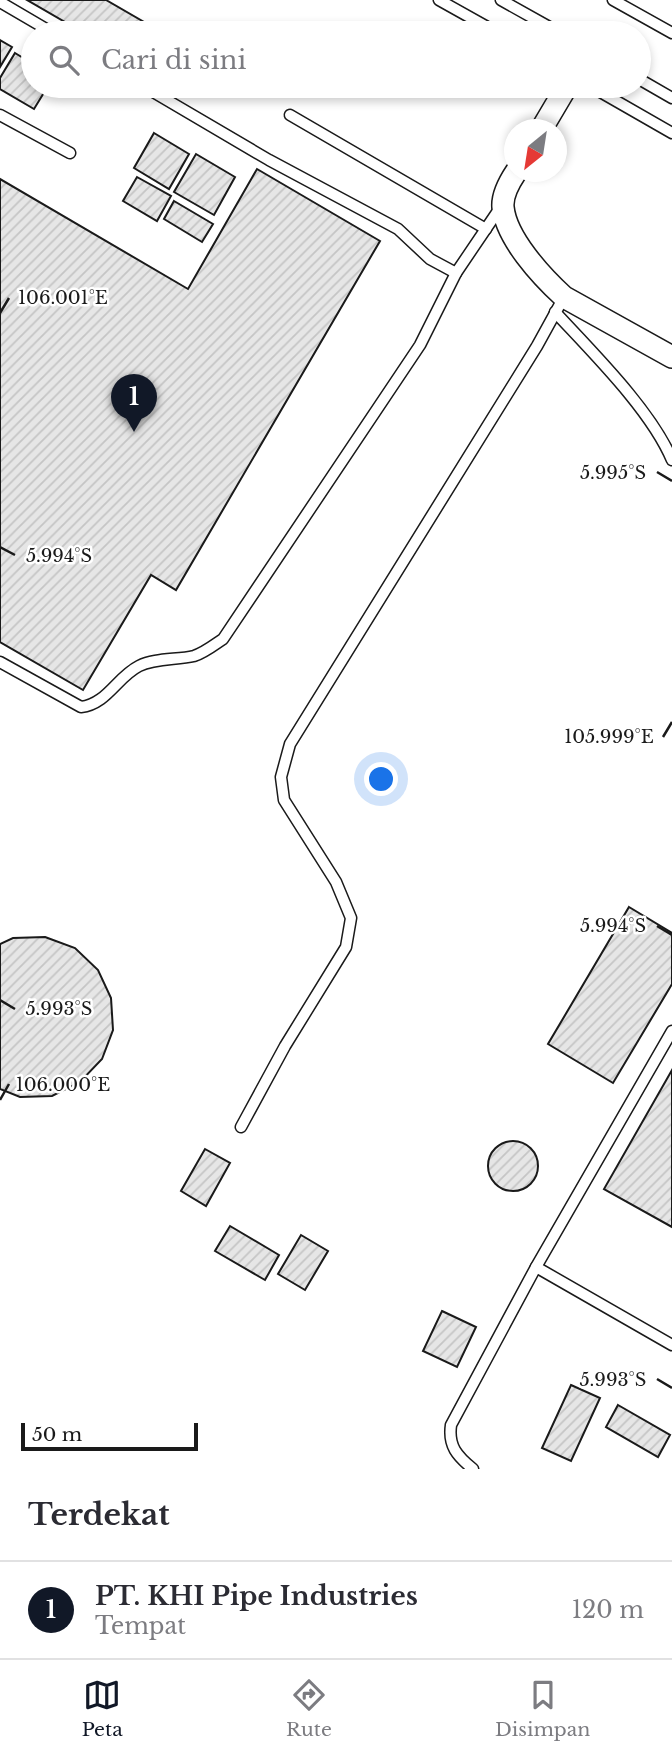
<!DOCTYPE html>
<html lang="id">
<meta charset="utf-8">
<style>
:root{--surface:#fff;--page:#f7f7f7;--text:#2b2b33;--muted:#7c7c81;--line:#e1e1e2;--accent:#111827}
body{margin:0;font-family:"Libre Baskerville",serif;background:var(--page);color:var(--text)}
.compass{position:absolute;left:504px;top:119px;width:63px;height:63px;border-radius:50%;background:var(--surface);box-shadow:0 4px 10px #0003;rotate:210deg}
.scale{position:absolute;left:21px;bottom:18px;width:177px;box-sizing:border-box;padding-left:7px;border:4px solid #1a1a1a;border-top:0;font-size:19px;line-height:24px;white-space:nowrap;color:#1a1a1a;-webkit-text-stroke:5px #fff;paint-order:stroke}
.you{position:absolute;left:382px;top:780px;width:24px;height:24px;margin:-18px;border:5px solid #fff;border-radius:50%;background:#1a73e8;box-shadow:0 0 0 10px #1a73e833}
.badge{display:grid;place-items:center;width:46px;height:46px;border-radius:50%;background:var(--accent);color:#fff;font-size:23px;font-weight:700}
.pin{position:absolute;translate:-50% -58px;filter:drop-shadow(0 2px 4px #0008)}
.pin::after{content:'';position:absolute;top:37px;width:24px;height:21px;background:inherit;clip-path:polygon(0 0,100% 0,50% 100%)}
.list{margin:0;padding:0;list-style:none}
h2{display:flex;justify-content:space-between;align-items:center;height:91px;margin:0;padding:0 28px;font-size:30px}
h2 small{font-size:23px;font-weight:400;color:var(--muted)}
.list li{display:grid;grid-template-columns:46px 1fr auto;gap:21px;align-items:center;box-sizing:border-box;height:98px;padding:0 28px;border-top:2px solid var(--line)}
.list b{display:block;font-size:26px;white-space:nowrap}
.list p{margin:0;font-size:23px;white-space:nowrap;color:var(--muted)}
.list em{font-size:23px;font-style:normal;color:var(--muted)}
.icon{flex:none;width:38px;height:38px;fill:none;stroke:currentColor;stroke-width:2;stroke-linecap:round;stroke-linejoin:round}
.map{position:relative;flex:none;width:672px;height:1469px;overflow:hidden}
.search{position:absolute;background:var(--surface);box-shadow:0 4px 10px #0003;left:21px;right:21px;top:21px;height:77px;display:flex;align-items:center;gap:18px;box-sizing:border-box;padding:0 24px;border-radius:38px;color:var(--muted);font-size:26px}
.sheet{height:189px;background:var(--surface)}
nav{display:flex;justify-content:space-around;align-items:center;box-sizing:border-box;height:98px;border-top:2px solid var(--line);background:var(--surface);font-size:19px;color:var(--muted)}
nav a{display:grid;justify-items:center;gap:4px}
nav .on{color:var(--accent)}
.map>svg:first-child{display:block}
.building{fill:url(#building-hatch);stroke:#1a1a1a;stroke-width:2}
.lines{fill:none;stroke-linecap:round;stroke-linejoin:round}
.lane-casing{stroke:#1a1a1a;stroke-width:13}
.street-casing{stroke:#1a1a1a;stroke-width:24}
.lane{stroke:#fff;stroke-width:10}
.street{stroke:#fff;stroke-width:21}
.ticks{fill:none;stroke:#1a1a1a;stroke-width:2.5}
.ticks-label{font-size:18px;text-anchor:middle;fill:#1a1a1a;stroke:#fff;stroke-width:5;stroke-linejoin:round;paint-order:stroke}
</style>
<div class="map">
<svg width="672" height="1469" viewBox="0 0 672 1469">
<defs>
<pattern id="building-hatch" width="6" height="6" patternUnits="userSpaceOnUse" patternTransform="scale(1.75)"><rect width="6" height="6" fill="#e6e6e6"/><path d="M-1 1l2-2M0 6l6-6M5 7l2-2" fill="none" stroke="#c5c5c5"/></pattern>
</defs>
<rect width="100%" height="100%" fill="#fff"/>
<g class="building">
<polygon points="27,0 106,0 163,33 84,33"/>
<polygon points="0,40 12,47 0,67"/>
<polygon points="15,53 33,64 33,86 48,86 34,109 0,89 0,78"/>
<polygon points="154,133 189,154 169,189 134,168"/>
<polygon points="196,154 235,177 214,215 174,192"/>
<polygon points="257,169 380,241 176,590 151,575 83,690 0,642 0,179 188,289"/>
<polygon points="137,177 171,196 157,221 123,201"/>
<polygon points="174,201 213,224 202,242 164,219"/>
<polygon points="629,907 672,933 672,984 613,1083 548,1044"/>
<polygon points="45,937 75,948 98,970 111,998 113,1030 102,1059 80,1082 52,1096 20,1097 0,1089 0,944 13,938"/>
<polygon points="672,1070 672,1227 604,1189"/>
<circle cx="513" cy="1166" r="25"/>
<polygon points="205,1149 230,1163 206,1206 181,1191"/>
<polygon points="230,1226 279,1255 265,1280 215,1251"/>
<polygon points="301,1235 328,1251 305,1290 278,1274"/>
<polygon points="442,1311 476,1327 457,1367 423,1351"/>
<polygon points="571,1385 600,1398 571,1461 542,1448"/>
<polygon points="618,1405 670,1435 658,1457 606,1427"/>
</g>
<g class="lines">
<g class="lane-casing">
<g id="lane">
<polyline points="439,0 498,33"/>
<polyline points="501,0 560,33"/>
<polyline points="613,0 672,33"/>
<polyline points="0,2 53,33"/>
<polyline points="639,79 672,98"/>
<polyline points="590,86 672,133"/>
<polyline points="0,115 70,153"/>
<polyline points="290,115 486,229"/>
<polyline points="456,273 502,205"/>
<path d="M555 312C592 352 651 410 672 460"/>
<path d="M0 662 81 707C107 704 117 677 139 666 155 658 177 660 194 656 204 653 214 645 223 639L420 345 456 273 430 259 398 229 269 160 143 86"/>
<polyline points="672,1031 536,1267 672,1345"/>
<polyline points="241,1127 285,1046 346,947 351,918 336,882 284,800 281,777 290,744 537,346 564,297"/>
<path d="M473 1469C457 1456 448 1446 451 1425L536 1267"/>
</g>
</g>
<g class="street-casing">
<g id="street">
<polyline points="541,130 567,86"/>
<path d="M516 172C510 181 502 195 503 207 506 238 541 276 564 297L672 357"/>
</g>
</g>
<use href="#lane" class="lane"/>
<use href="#street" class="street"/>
</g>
<path class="ticks" d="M0 313 9 298M657 472 672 481M0 547 15 555M663 737 672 722M657 926 672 935M0 1000 15 1009M0 1100 9 1084M657 1379 672 1388"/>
<g class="ticks-label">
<text x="63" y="304">106.001°E</text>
<text x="613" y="479">5.995°S</text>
<text x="59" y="562">5.994°S</text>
<text x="609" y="743">105.999°E</text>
<text x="613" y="932">5.994°S</text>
<text x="59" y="1015">5.993°S</text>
<text x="63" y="1091">106.000°E</text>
<text x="613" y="1386">5.993°S</text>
</g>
</svg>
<svg class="compass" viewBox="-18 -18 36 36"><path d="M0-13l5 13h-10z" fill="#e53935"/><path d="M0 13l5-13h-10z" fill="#7c7c81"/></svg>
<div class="scale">50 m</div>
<div class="you"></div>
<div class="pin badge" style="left:134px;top:432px">1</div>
<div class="search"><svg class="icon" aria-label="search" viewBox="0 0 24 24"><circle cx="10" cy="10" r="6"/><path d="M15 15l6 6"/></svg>Cari di sini</div>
</div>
<section class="sheet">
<h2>Terdekat<small></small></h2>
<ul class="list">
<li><span class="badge">1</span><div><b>PT. KHI Pipe Industries</b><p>Tempat</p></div><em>120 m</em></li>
</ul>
</section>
<nav>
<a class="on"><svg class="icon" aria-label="map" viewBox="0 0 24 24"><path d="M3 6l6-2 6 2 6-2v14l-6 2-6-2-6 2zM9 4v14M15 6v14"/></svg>Peta</a>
<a><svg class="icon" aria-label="directions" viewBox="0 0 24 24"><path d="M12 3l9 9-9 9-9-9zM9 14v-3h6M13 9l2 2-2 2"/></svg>Rute</a>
<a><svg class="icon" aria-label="saved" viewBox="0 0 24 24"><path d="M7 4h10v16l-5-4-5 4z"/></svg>Disimpan</a>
</nav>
